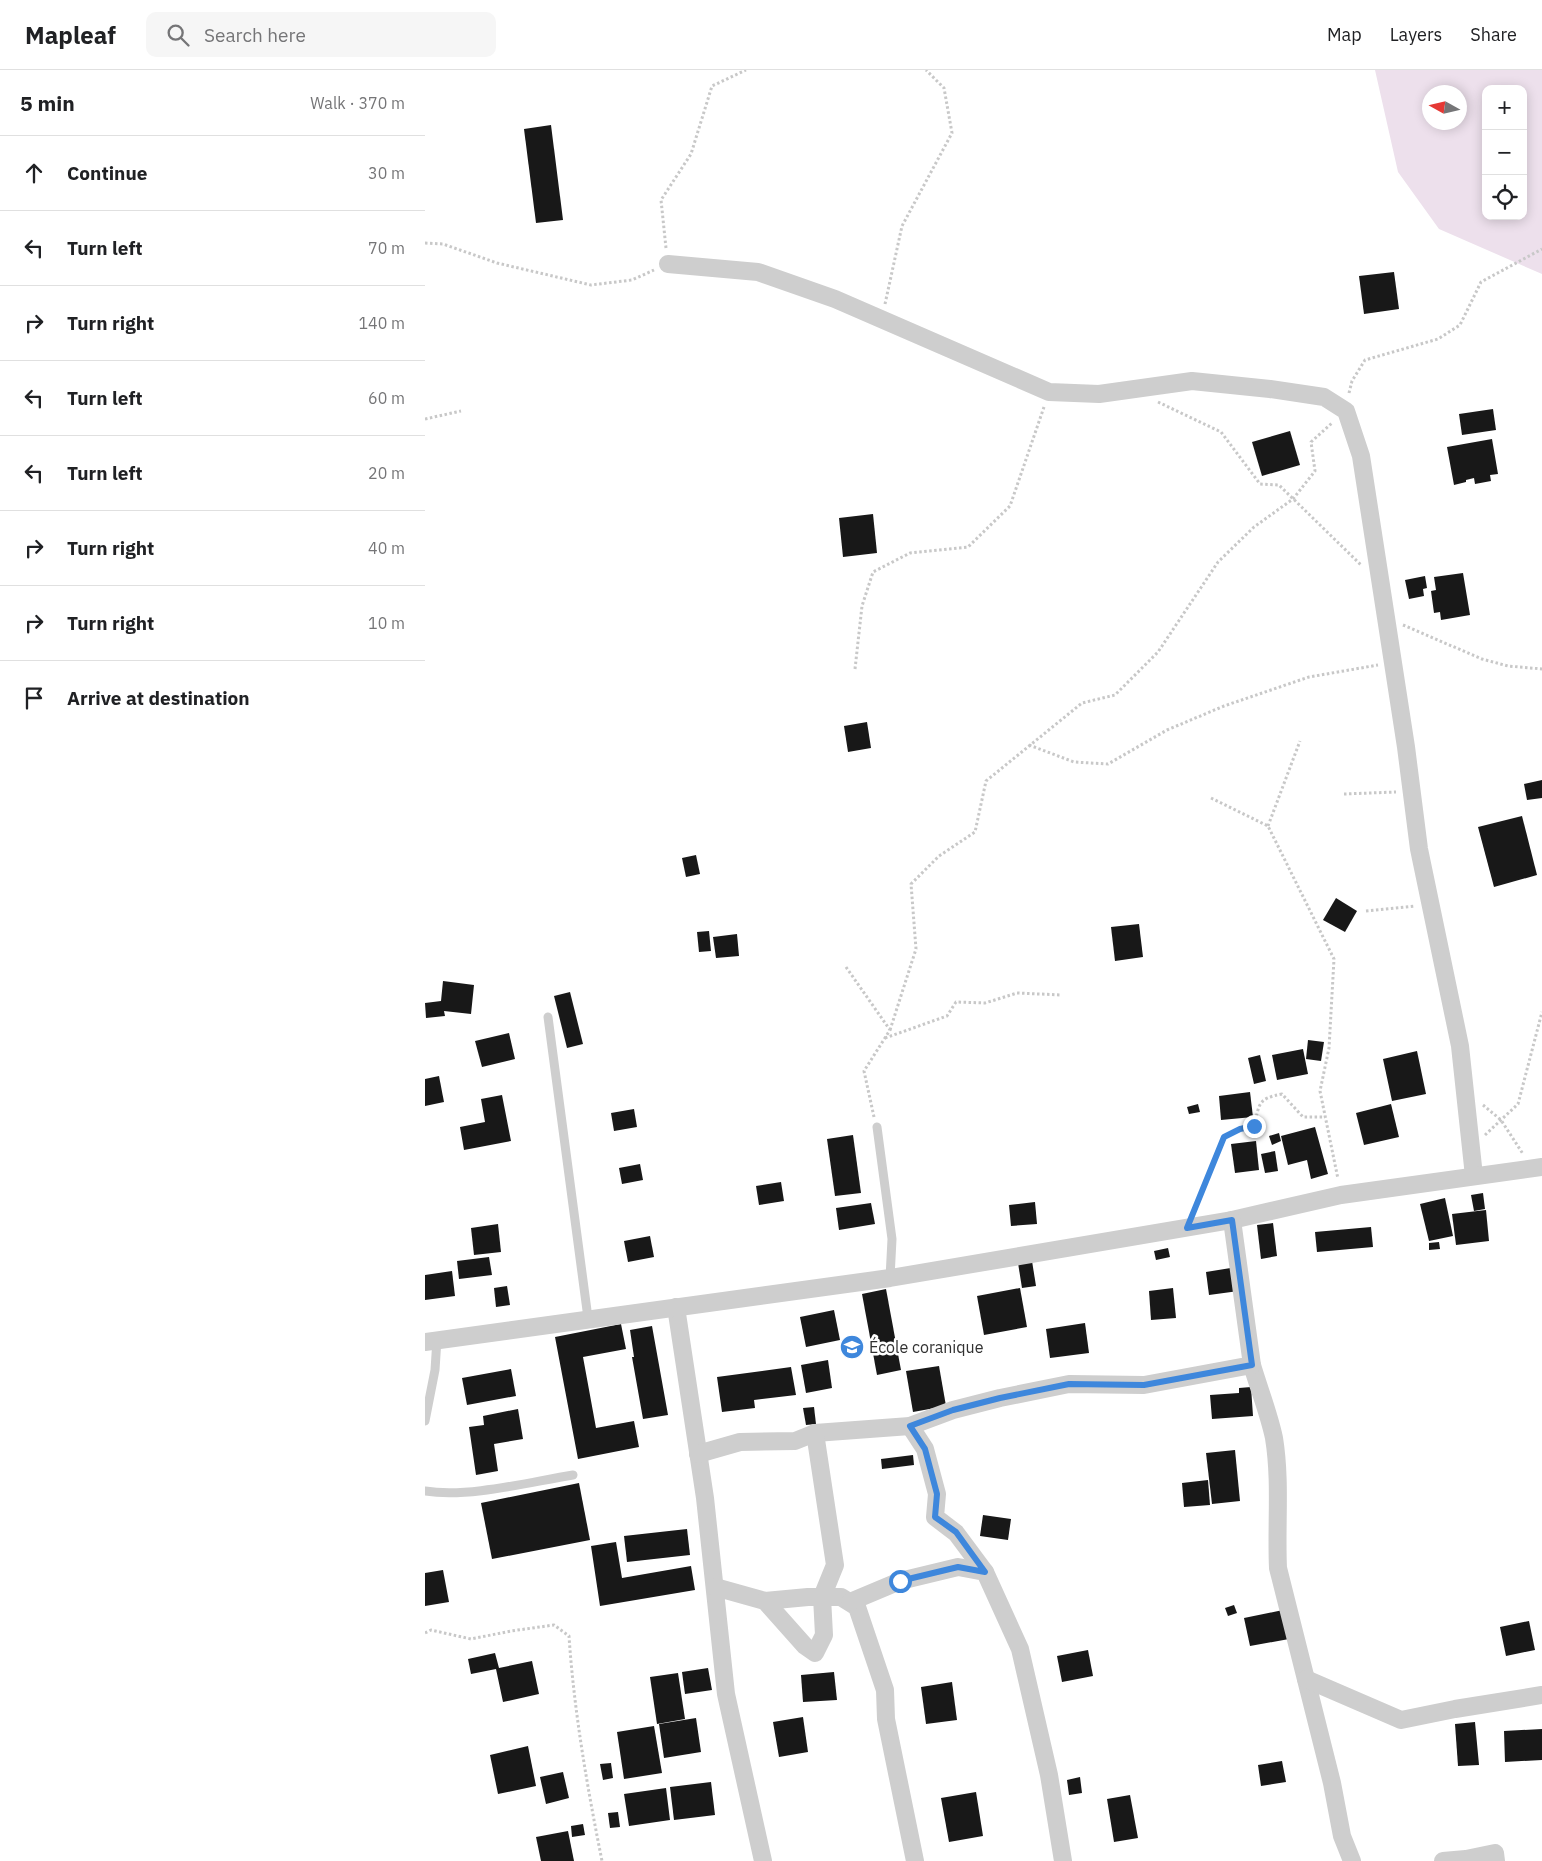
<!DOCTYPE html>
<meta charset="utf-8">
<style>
:root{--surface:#fff;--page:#f6f6f6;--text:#202124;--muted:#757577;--line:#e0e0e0}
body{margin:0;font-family:"IBM Plex Sans",sans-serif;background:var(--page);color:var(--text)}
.controls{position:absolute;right:15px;top:15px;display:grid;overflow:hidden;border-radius:10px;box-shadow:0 2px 12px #0003}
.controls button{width:45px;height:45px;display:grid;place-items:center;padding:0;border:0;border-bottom:1px solid var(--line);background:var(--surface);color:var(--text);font:25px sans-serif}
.compass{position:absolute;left:997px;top:15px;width:45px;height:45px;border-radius:50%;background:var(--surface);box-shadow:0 2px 12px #0003;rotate:278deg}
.stop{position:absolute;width:15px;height:15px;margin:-11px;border:4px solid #3e87dc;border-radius:50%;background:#fff}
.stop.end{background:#3e87dc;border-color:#fff;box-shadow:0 1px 5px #0008}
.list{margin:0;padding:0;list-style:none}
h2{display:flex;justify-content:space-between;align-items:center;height:65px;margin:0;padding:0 20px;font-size:21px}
h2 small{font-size:16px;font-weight:400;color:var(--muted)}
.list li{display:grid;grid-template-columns:32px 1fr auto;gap:15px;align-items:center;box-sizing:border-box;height:75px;padding:0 20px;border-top:1px solid var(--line)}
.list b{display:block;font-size:19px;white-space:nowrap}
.list em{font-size:16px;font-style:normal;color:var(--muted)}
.icon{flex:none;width:28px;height:28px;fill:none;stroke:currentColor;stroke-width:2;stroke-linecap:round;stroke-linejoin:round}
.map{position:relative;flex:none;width:1117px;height:1791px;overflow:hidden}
header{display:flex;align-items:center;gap:30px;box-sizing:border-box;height:70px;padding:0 25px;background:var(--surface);border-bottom:1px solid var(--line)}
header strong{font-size:24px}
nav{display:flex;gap:28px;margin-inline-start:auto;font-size:18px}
.search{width:350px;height:45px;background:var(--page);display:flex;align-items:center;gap:12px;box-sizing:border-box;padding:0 18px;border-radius:10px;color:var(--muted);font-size:19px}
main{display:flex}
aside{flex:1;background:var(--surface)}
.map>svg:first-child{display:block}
.green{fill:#ede0ec;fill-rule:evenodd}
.building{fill:#181818}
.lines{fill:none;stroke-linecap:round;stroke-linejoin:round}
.path{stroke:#c8c8c8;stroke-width:3;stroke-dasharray:2.5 2.5;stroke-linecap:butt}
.service{stroke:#cecece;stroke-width:9}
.minor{stroke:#cecece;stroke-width:18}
.route{stroke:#3e87dc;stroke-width:6}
.labels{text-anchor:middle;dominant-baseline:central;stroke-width:5;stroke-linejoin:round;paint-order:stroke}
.poi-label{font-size:16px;fill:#313131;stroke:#fff;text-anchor:start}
</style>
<header>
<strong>Mapleaf</strong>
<div class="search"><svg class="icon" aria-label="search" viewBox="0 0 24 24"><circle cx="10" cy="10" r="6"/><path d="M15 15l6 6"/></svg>Search here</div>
<nav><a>Map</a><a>Layers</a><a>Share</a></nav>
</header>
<main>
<aside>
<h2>5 min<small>Walk · 370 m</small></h2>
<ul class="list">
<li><svg class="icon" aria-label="ahead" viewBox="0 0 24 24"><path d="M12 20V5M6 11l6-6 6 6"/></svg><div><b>Continue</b></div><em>30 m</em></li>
<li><svg class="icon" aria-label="left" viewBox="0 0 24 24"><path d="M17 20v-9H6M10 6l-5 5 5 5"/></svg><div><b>Turn left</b></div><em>70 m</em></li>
<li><svg class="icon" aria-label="right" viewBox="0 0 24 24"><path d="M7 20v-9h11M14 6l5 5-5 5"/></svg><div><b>Turn right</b></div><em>140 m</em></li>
<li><svg class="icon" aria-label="left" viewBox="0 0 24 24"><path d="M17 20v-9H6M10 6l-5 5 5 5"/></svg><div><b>Turn left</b></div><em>60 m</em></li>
<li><svg class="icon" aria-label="left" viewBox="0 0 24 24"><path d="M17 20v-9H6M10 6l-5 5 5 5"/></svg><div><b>Turn left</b></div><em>20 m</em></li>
<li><svg class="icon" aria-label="right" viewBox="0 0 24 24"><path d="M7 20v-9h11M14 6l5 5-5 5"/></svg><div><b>Turn right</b></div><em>40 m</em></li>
<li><svg class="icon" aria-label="right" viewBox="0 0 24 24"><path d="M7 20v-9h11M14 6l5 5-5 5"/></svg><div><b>Turn right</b></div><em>10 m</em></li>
<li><svg class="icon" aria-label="arrive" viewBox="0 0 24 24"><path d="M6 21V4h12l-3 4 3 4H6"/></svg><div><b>Arrive at destination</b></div></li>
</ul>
</aside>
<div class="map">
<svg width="1117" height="1791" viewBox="0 0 1117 1791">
<rect width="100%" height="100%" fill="#fff"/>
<path class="green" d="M950 0H1117V204L1014 159 973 102ZM1061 19H1098V146H1061ZM1004 22H1034V52H1004Z"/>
<g class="building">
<polygon points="126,55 138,150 111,153 99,59"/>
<polygon points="969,202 974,239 939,244 934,206"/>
<polygon points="1068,339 1071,360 1037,365 1034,344"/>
<polygon points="865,361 875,395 837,406 827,372"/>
<polygon points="1067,369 1073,404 1065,405 1066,411 1050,414 1049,408 1041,410 1041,412 1029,415 1022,377"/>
<polygon points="448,444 452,483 418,487 414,448"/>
<polygon points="1038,503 1045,545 1016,550 1015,542 1009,543 1006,521 1011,520 1009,507"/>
<polygon points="1000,506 1002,518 998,519 999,526 984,529 980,510"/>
<polygon points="442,652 446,678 423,682 419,656"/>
<polygon points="1117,710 1117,728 1102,730 1099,714"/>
<polygon points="1097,746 1112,805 1069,817 1053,757"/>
<polygon points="271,785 275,804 261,807 257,788"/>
<polygon points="911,828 932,841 920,862 898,850"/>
<polygon points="714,854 718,887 690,891 686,857"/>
<polygon points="284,861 286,881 274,882 272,862"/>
<polygon points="312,864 314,886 291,888 288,867"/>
<polygon points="18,911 49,915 46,944 19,941 20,946 1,948 0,933 16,931"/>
<polygon points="145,922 158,974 142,978 129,926"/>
<polygon points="84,963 90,989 57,997 50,971"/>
<polygon points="883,970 899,972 896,991 881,989"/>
<polygon points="878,979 883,1004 852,1010 847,985"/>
<polygon points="992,981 1001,1024 967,1031 958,989"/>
<polygon points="835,985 841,1011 829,1014 823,988"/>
<polygon points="14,1006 19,1032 0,1036 0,1009"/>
<polygon points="825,1022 828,1047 796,1050 794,1026"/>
<polygon points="77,1025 86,1071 39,1080 35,1057 60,1052 56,1029"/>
<polygon points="773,1034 775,1042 764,1044 762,1037"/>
<polygon points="966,1034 974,1067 939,1075 931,1043"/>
<polygon points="209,1039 212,1057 189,1061 186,1043"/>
<polygon points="890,1057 903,1104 886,1109 882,1090 863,1095 856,1066"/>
<polygon points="854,1063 856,1071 847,1075 844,1066"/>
<polygon points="428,1065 436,1123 410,1126 402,1069"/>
<polygon points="831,1071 834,1100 810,1103 806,1074"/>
<polygon points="850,1081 853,1101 840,1103 836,1084"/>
<polygon points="215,1094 218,1110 197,1114 194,1098"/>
<polygon points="356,1112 359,1131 334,1135 331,1116"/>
<polygon points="1058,1123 1060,1139 1049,1141 1046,1125"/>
<polygon points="1020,1128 1028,1166 1004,1171 995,1134"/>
<polygon points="610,1132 612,1154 586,1156 584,1135"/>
<polygon points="446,1133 450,1154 414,1160 411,1138"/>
<polygon points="1061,1140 1064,1171 1031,1175 1027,1144"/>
<polygon points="848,1153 852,1186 836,1189 832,1155"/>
<polygon points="73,1154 76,1182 49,1185 46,1158"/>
<polygon points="946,1157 948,1177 892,1182 890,1162"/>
<polygon points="225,1166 229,1187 203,1192 199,1171"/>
<polygon points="1014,1172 1015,1179 1004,1180 1004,1173"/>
<polygon points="743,1178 745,1187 731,1190 729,1181"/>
<polygon points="64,1187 67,1205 34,1209 32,1191"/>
<polygon points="607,1191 611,1216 597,1218 593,1193"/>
<polygon points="818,1196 821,1220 784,1225 781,1202"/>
<polygon points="27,1201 30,1226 0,1230 0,1205"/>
<polygon points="82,1216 85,1235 71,1237 69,1218"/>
<polygon points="595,1218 602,1257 559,1265 552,1226"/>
<polygon points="748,1218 751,1248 726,1250 724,1221"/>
<polygon points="461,1219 476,1300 452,1305 437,1224"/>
<polygon points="409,1240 415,1270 381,1277 375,1247"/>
<polygon points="660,1253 664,1283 625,1288 621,1259"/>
<polygon points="196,1254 201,1279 158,1287 171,1358 209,1351 214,1377 153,1389 130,1267"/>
<polygon points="227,1256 243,1345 218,1349 207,1287 209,1287 205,1260"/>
<polygon points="403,1290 407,1318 381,1323 376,1295"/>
<polygon points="514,1296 521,1336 488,1342 481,1301"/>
<polygon points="366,1297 371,1325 329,1330 330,1338 297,1342 292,1307"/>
<polygon points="86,1299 91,1326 42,1335 37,1308"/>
<polygon points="826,1317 828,1346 787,1349 785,1325 814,1323 814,1318"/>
<polygon points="389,1337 391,1354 381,1355 378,1338"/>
<polygon points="93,1339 98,1369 69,1374 73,1401 51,1405 44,1357 59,1355 58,1346"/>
<polygon points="810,1380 815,1431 787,1434 781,1383"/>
<polygon points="488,1385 489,1395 457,1399 456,1389"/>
<polygon points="783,1410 785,1435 759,1437 757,1413"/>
<polygon points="154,1413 165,1470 67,1489 56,1433"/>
<polygon points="558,1445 586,1449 583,1470 555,1466"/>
<polygon points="262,1459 265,1485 202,1492 199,1466"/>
<polygon points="191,1472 197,1508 266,1496 270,1520 175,1536 166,1476"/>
<polygon points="18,1500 24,1532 0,1536 0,1503"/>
<polygon points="809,1535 812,1543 803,1546 800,1538"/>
<polygon points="858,1540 864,1569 825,1576 819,1548"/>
<polygon points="1104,1551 1110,1580 1081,1586 1075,1557"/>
<polygon points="663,1580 668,1606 637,1612 632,1586"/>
<polygon points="70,1583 74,1598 107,1591 114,1624 78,1632 71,1599 46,1604 43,1589"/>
<polygon points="283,1598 287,1620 260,1624 257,1602"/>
<polygon points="409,1602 412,1630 378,1632 376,1605"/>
<polygon points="253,1603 260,1649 232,1654 225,1607"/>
<polygon points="527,1612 532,1650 501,1654 496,1617"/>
<polygon points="378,1647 383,1682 354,1687 348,1652"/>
<polygon points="271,1648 276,1682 239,1688 234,1654"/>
<polygon points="1050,1652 1054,1695 1033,1696 1030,1654"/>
<polygon points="229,1656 237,1703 199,1709 192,1662"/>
<polygon points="1117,1659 1117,1690 1080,1692 1079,1661"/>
<polygon points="103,1676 111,1716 73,1724 65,1685"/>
<polygon points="857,1691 861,1712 836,1716 833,1695"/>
<polygon points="186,1693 188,1708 178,1710 175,1694"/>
<polygon points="138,1702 144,1728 121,1734 115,1707"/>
<polygon points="655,1707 657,1723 644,1725 642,1710"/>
<polygon points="286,1712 290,1745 249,1750 245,1717"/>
<polygon points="241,1718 245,1750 204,1756 199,1724"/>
<polygon points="551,1722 558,1766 524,1772 516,1728"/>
<polygon points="705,1725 713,1768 689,1772 682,1729"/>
<polygon points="193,1742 195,1757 185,1758 183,1743"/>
<polygon points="158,1754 160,1765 147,1767 146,1756"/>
<polygon points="143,1761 149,1791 116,1791 111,1767"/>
</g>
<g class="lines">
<g class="path">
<polyline points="0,173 18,174 72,193 166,215 207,210 229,200"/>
<polyline points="241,178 236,130 266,84 287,16 321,0"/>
<polyline points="460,234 477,156 527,63 519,18 501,0"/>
<polyline points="924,323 927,311 940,290 1013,269 1035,255 1056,212 1117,179"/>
<polyline points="733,332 796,362 835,414 854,415 936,495"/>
<polyline points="0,349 36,341"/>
<polyline points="978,555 1057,589 1083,596 1117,599"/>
<polyline points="430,599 437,536 448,502 485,483 543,477 585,436 619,337"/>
<polyline points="604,675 649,692 683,694 742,660 799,636 884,607 953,595"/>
<polyline points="919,724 971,722"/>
<polyline points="786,728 843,756 909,889 904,978 895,1021 913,1109"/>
<polyline points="843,756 875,671"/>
<polyline points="941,841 990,836"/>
<polyline points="421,897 465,960 439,1001 449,1047"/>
<polyline points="465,960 491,879 486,814 514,786 550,762 561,711 657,633 690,625 733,582 793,492 829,457 868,429 890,401 886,372 907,353"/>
<polyline points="460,968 522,946 531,932 560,933 592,923 637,925"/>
<polyline points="1058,1035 1076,1050 1098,1084"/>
<polyline points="1060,1065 1093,1034 1117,942"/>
<path d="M770 1139 799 1067 815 1059 829 1056C835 1033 832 1029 857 1024L878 1047H900"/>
<path d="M0 1563 6 1560 46 1569 86 1561 129 1555 144 1566C149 1641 162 1716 177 1791"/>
</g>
<g class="service">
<polyline points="123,947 163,1248"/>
<polyline points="452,1057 467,1169 465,1208"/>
<polyline points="0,1351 10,1300 12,1269"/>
<path d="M0 1421C44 1428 104 1412 148 1405"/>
</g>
<g class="minor">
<polyline points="243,194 333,202 410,229 624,322 674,324 767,311 845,319 899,327 921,341 936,386 981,677 994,779 1035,976 1049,1106"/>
<polyline points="251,1237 280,1428 301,1624 338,1791"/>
<polyline points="0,1272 465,1208 807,1150 916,1125 1117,1097"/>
<path d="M827 1295C834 1319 844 1344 849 1368 856 1411 851 1455 853 1498L907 1713 917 1766 927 1791"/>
<polyline points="485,1356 500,1379 512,1424 510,1447 531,1463 560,1502"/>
<polyline points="390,1363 485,1356 528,1340 575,1328 644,1314 719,1315 827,1295 807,1150"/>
<polyline points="273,1384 315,1372 370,1371 390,1363 410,1495 397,1527 399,1565 390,1583 380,1576 340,1531 290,1517"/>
<polyline points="340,1531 383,1527 416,1527 432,1537 460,1620 461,1649 490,1791"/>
<polyline points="425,1532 475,1511 533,1497 560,1502 595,1579 624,1705 638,1791"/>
<polyline points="881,1609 976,1650 1030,1639 1117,1625"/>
<polyline points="1018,1791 1041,1789 1070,1783 1071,1791"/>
</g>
</g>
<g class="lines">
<polyline class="route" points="475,1511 533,1497 560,1502 531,1462 510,1447 512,1424 500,1379 485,1356 528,1340 575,1328 644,1314 719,1315 827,1295 807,1150 762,1158 799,1067 815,1059 829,1056"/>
</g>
<defs>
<g id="school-disc" transform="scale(1.25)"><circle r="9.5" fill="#3e87dc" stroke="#fff"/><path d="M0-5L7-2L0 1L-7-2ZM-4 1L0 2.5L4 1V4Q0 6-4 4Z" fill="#fff"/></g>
</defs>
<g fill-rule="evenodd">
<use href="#school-disc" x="427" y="1277"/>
</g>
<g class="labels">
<g class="poi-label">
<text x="444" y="1277">École coranique</text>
</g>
</g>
</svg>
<div class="controls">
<button>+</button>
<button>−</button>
<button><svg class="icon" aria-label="locate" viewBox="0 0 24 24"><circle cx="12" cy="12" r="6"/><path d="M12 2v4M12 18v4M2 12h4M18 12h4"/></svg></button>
</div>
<svg class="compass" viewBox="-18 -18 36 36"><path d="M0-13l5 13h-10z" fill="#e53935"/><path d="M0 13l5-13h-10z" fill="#757577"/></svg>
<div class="stop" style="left:475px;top:1511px"></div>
<div class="stop end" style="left:829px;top:1056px"></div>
</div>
</main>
